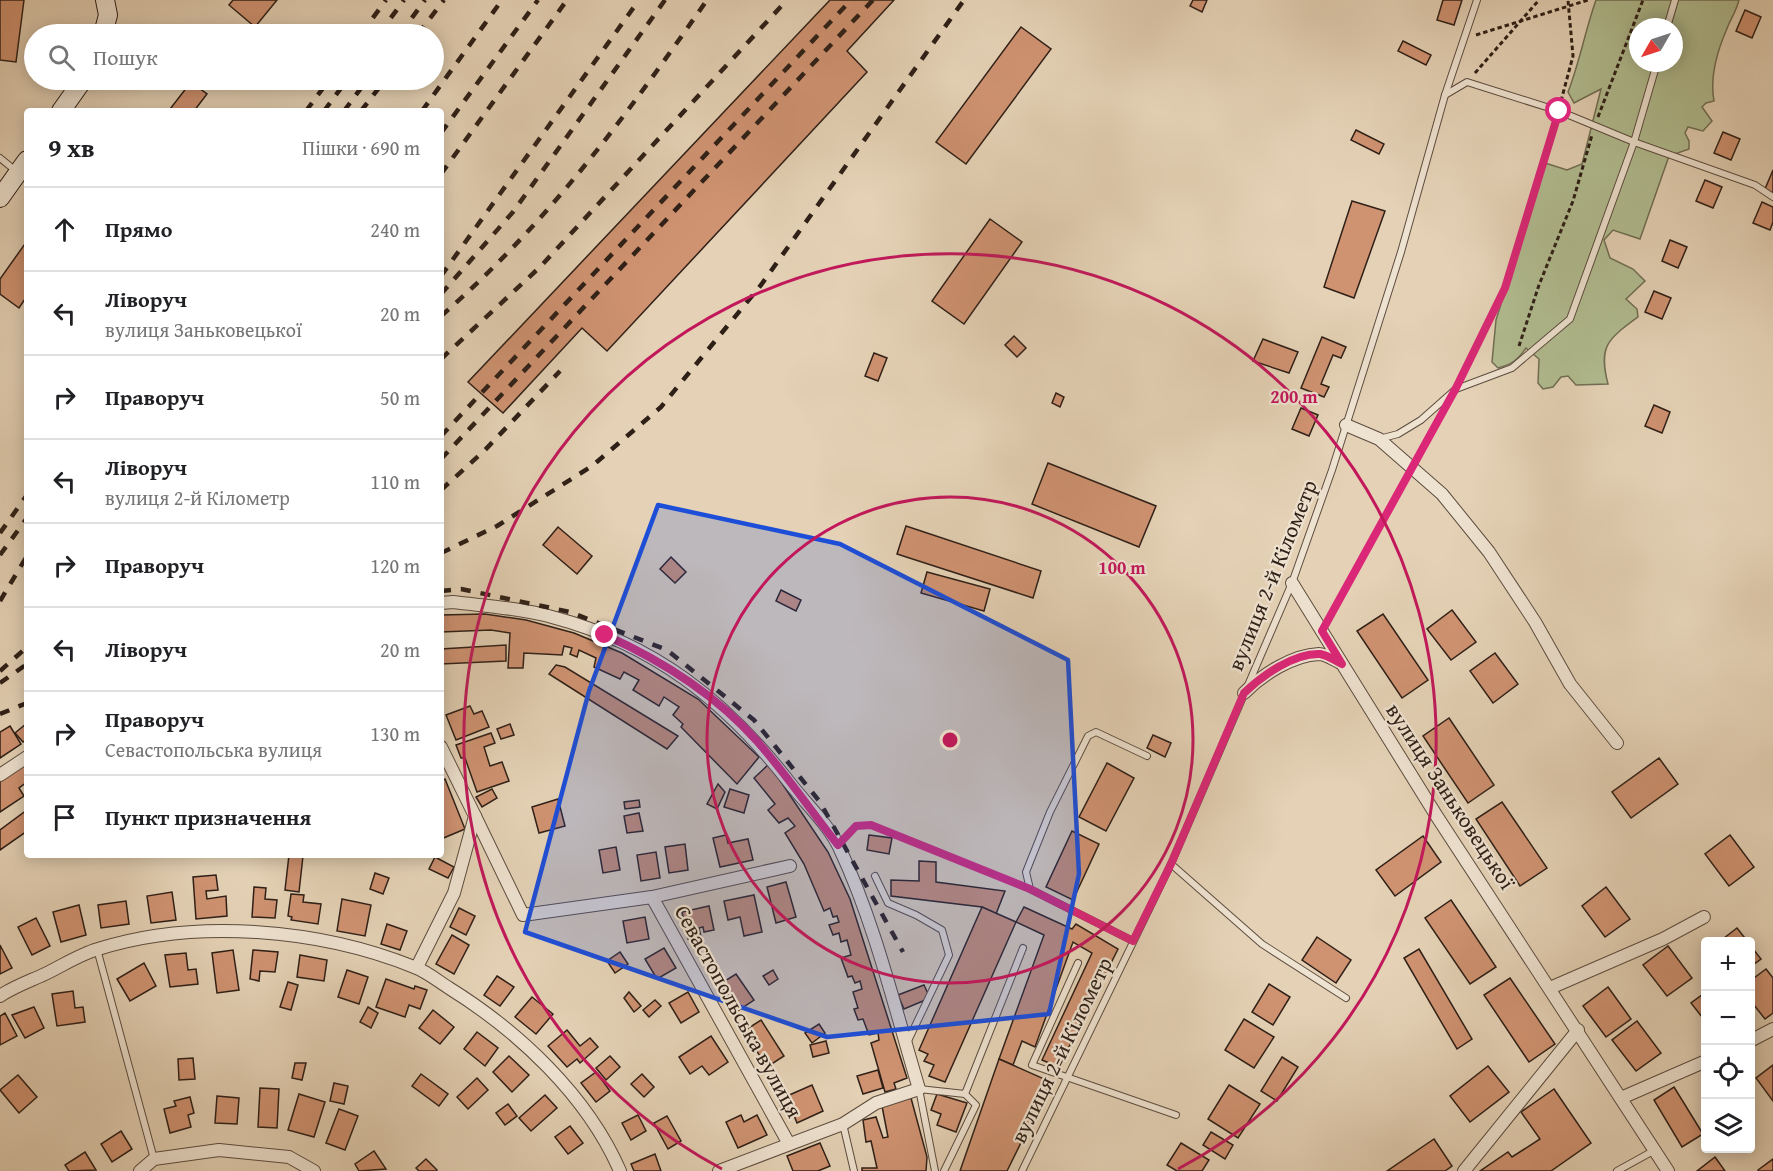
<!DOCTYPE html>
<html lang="uk">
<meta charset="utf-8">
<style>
:root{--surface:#fff;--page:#f2f2f2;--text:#202124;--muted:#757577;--line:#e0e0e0}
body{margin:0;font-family:"Gentium Book Plus",serif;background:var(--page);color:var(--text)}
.controls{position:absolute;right:18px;bottom:18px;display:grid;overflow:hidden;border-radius:6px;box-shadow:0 3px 15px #0003}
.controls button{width:54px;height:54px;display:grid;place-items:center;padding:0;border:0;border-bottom:2px solid var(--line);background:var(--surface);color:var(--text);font:30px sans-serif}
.compass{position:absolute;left:1629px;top:18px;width:54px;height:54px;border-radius:50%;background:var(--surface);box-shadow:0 3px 15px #0003;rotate:231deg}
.stop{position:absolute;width:18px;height:18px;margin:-14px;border:4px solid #db2777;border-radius:50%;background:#fff}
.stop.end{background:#db2777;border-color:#fff;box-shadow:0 2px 6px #0008}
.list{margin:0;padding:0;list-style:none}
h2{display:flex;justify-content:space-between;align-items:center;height:78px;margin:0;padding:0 24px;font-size:26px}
h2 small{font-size:20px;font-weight:400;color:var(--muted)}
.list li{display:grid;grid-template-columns:39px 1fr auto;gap:18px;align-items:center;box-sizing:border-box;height:84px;padding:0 24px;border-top:2px solid var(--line)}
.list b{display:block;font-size:22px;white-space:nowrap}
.list p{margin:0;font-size:20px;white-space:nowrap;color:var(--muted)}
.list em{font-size:20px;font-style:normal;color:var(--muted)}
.icon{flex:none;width:33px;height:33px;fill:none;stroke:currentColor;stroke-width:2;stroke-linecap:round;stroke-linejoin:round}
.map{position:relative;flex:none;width:1773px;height:1171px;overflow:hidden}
.search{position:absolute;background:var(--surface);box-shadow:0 3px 15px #0003;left:24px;top:24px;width:420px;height:66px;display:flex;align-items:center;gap:15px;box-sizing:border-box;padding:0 21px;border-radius:33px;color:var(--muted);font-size:22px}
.panel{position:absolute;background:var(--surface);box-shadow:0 3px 15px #0003;left:24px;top:108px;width:420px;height:750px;border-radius:6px}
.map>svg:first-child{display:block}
.green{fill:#b1bd91;stroke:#706e54;stroke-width:1.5;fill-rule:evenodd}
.building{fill:#d09372;stroke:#2e1f17;stroke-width:1.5}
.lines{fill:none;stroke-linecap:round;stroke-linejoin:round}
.lane-casing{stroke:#5c4c3f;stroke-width:8}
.street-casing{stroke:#5c4c3f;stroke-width:14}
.secondary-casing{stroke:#2e1f17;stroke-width:20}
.path{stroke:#2e1f17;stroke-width:3;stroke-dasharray:4.5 3;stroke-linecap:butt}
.lane{stroke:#eee2d0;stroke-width:6}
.street{stroke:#eee2d0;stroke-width:12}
.secondary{stroke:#eee2d0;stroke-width:18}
.rail{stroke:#2e1f17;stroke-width:4.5;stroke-dasharray:10 10;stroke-linecap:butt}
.route{stroke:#db2777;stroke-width:8}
.marked{fill:#1d4ed8;fill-opacity:0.2;stroke:#1d4ed8;stroke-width:4.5;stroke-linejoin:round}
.ring{fill:none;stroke:#c2185b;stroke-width:3}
.labels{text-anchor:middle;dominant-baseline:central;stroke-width:4.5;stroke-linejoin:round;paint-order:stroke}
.street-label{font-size:22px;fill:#2e1f17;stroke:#eee2d0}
.centre{fill:#c2185b;stroke:#eee2d0;stroke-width:3}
.ring-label{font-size:18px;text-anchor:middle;font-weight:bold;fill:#c2185b;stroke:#eee2d0;stroke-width:4.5;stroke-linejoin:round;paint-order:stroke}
</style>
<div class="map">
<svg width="1773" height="1171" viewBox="0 0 1773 1171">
<rect width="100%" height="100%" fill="#e5d2b6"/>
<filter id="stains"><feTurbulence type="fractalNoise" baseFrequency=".00333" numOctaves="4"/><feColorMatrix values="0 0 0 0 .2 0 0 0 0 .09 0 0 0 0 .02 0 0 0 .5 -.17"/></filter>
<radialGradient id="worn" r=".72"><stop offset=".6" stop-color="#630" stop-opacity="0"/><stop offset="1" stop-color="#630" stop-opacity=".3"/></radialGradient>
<path class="green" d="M1596 0H1739C1736 12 1730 20 1726 31 1717 52 1710 79 1714 101L1706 103 1702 107 1712 121 1703 131 1688 127 1685 133 1689 141V149L1669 156 1640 239 1613 230 1604 240 1610 258 1633 269 1645 281 1626 299 1637 309 1638 317C1608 339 1598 346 1608 384L1576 385 1568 376 1561 377 1553 387 1543 389 1538 383 1539 359 1526 348C1518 360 1512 364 1498 368L1492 362 1496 320 1545 163 1567 170 1582 164 1601 89 1574 103 1568 92C1580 61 1585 31 1596 0ZM1638 27H1674V63H1638Z"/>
<g class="building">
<polygon points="0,0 24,0 16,62 0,60"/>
<polygon points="233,0 277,0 255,27 229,5"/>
<polygon points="830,0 894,0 847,51 867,72 607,351 582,328 503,413 468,382"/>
<polygon points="1193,0 1207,0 1202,12 1190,6"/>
<polygon points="1443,0 1462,0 1454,25 1437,20"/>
<polygon points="1745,10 1761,17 1752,38 1736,31"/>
<polygon points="1021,27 1051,49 966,164 936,142"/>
<polygon points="1403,41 1431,55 1426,65 1398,51"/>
<polygon points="191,82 207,94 194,111 173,111 170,109"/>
<polygon points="1356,130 1384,144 1379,154 1351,140"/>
<polygon points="1723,132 1740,139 1731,160 1714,153"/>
<polygon points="1773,170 1773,193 1765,189"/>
<polygon points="1705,180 1722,187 1713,208 1696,201"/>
<polygon points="1352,201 1385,211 1354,298 1324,287"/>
<polygon points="1762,202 1773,207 1773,222 1770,230 1753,223"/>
<polygon points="990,219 1022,242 964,324 932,301"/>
<polygon points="1670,240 1687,247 1678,268 1662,261"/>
<polygon points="27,241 27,296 19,308 0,294 0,279"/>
<polygon points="1654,291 1671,298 1662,319 1645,312"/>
<polygon points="1014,336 1026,348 1017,357 1005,345"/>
<polygon points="1322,337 1346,347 1341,358 1333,355 1321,384 1329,387 1324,397 1301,388"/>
<polygon points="1263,339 1298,352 1289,373 1253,361"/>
<polygon points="874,353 887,358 878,381 865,376"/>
<polygon points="1056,393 1064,397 1060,407 1052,403"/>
<polygon points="1654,405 1670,412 1662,433 1645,426"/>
<polygon points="1301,408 1318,415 1309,436 1292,429"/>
<polygon points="1048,463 1156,506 1139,547 1032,504"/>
<polygon points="906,526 1041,571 1033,598 897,554"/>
<polygon points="558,527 592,556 577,574 543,545"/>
<polygon points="671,557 686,572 675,583 660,569"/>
<polygon points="927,572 990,589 984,611 921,593"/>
<polygon points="781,590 801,600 796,611 776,601"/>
<polygon points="1452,610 1476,642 1451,660 1427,629"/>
<polygon points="485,614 526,620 574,633 622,653 698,699 759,757 737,784 681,727 683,724 673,715 679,707 664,697 659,706 633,690 639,680 624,672 620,679 594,667 596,658 579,650 577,657 570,654 572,648 564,646 562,655 524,653 523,668 508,668 510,633 491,630 441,632 441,615"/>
<polygon points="1383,614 1428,680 1402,698 1357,631"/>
<polygon points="506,645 506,661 441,664 441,649"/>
<polygon points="1495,653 1518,684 1493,703 1470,671"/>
<polygon points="556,665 565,667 678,736 667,749 549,674"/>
<polygon points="470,706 474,714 482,711 489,727 456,740 446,715"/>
<polygon points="1449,718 1494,785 1468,803 1423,736"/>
<polygon points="27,723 27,739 23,742 15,733"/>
<polygon points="510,724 514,735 501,739 497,729"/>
<polygon points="10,726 21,744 0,758 0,732"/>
<polygon points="491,733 495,743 484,747 490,766 502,762 509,781 477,792 465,758 461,758 456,745"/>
<polygon points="1153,735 1171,743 1165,757 1147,748"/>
<polygon points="1659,758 1678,784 1631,818 1612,792"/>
<polygon points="27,761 27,782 19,788 24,796 0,812 0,780"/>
<polygon points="1107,763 1134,778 1106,831 1079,817"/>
<polygon points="769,764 828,852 850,899 907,1078 894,1083 896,1089 885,1092 871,1043 879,1040 878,1033 869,1035 863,1019 858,1020 854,1009 858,1008 853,992 862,989 860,981 855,983 852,976 848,977 841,958 851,955 847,940 841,942 839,933 833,935 829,925 839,922 837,916 833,917 830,908 824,911 804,864 785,833 795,826 788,818 779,823 768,810 775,804 754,778"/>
<polygon points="445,779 465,829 441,839 441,781"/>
<polygon points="718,784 725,792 717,809 707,804"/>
<polygon points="492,789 497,798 482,807 476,797"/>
<polygon points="730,789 749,795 744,813 724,807"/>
<polygon points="558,799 565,826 539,833 532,807"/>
<polygon points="639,800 640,807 625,809 624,802"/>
<polygon points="1502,802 1547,868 1520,886 1476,819"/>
<polygon points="27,810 27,831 0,850 0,830"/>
<polygon points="639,813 643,831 627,833 624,816"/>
<polygon points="1072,831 1099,844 1073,900 1046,887"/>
<polygon points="726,835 728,843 748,839 753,860 720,867 713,838"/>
<polygon points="869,835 892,838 889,854 867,850"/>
<polygon points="1730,835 1754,867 1729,886 1705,854"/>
<polygon points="1423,836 1441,862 1395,896 1376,870"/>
<polygon points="685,844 688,870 669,873 665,847"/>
<polygon points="616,847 620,870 603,873 599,850"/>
<polygon points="656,852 660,878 641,881 637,855"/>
<polygon points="289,855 303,856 299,892 285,890"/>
<polygon points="435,857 454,867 448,878 429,869"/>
<polygon points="919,861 936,862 936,882 1005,891 996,914 982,907 891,896 891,880 919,881"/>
<polygon points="375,873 389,878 383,894 370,889"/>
<polygon points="216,875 218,890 206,891 207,899 226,896 227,916 196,919 193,877"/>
<polygon points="786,882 796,917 776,923 767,887"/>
<polygon points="254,887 266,888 265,899 277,900 275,918 252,917"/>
<polygon points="1606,887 1630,919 1605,937 1582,906"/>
<polygon points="172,892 176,920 151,923 147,896"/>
<polygon points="291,894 304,895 303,902 321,904 318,924 291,920 292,917 288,916"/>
<polygon points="754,895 762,932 744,936 740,917 728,920 724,901"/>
<polygon points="342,899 371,905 365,936 337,931"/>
<polygon points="1451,900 1496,967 1470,984 1425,918"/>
<polygon points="126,901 129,924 101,928 98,905"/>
<polygon points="79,905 86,935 61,942 53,912"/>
<polygon points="709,906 714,930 704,932 703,927 699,928 701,937 688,939 682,912"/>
<polygon points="982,907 1016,922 945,1082 929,1076 934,1065 924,1061 928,1054 919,1050"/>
<polygon points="1024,907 1072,929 1076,924 1118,949 1059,1067 1042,1060 1092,953 1073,942 1035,1047 1022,1041 1013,1065 999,1059 1044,935 1016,922"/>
<polygon points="459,908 475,916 466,935 450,927"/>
<polygon points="645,917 649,939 627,943 623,921"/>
<polygon points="36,918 50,946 32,955 18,927"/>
<polygon points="387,924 407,931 400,950 381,944"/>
<polygon points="1737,928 1748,942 1719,942"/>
<polygon points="452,935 469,945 454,974 436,964"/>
<polygon points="1317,937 1351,960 1336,983 1302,960"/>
<polygon points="0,945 12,968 0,974"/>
<polygon points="1750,945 1761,959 1750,967"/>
<polygon points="1668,946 1692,978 1667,996 1643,965"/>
<polygon points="664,948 676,968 657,979 645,959"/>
<polygon points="1419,949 1472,1039 1457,1049 1404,958"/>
<polygon points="233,950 239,990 217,993 212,953"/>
<polygon points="253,950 278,952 275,972 260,971 259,981 250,979"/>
<polygon points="620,952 628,964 615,973 607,961"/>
<polygon points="186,953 188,970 196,969 198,984 170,987 165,955"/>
<polygon points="300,955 327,960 324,981 297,977"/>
<polygon points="144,963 156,986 130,1001 117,979"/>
<polygon points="1766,969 1773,978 1773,1013 1765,1019 1750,1000 1750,981"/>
<polygon points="347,970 368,977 359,1004 338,997"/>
<polygon points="773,970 778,979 769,985 763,976"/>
<polygon points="736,974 754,1000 733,1014 722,999 728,995 720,984"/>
<polygon points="497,976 514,987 500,1006 484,995"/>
<polygon points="1510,978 1555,1044 1529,1062 1484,995"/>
<polygon points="386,979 414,989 415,986 427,990 420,1009 409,1005 405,1017 376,1007"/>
<polygon points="288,982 298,985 291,1010 280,1007"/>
<polygon points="1269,984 1290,997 1273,1025 1252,1012"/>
<polygon points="924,985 930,998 904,1009 898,995"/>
<polygon points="1608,987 1631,1019 1606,1037 1583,1006"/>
<polygon points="73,991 75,1008 83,1007 85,1022 57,1026 52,994"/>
<polygon points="629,992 641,1006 634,1012 624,998"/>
<polygon points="688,992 699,1012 681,1023 669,1003"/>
<polygon points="1706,992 1706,1022 1691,1003"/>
<polygon points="532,997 553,1014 536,1034 515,1017"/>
<polygon points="655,1000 661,1006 649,1017 643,1010"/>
<polygon points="34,1007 44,1028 25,1038 12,1015"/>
<polygon points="368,1007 378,1013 371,1028 360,1022"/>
<polygon points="433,1010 454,1027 440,1044 419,1028"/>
<polygon points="5,1013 17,1036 0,1045 0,1016"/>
<polygon points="1244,1019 1274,1037 1254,1068 1225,1050"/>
<polygon points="761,1020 784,1056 767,1067 744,1031"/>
<polygon points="1637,1021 1661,1053 1636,1071 1612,1040"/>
<polygon points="819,1024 825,1033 812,1043 805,1033"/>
<polygon points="567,1030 580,1046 590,1038 598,1047 580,1063 577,1059 567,1067 548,1046"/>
<polygon points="477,1032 498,1048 485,1066 464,1049"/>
<polygon points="711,1036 728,1062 709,1075 702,1066 690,1074 679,1057"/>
<polygon points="826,1041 829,1053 813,1057 810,1045"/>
<polygon points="509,1056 529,1075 512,1092 493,1072"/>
<polygon points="610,1056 620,1067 606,1080 596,1068"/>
<polygon points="1282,1057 1298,1067 1277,1101 1261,1091"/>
<polygon points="193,1058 195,1079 179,1080 178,1059"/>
<polygon points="999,1059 1051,1082 1007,1171 960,1171"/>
<polygon points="295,1063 306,1063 302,1080 292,1078"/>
<polygon points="1773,1065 1773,1101 1756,1078"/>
<polygon points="1488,1066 1509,1092 1470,1122 1450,1096"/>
<polygon points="878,1070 883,1088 863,1094 857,1076"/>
<polygon points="596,1072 610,1091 596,1102 581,1083"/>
<polygon points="421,1074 448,1094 439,1106 412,1086"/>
<polygon points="642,1074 654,1087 644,1097 631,1084"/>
<polygon points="18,1075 37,1097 19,1113 0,1090"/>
<polygon points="477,1078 488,1090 468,1109 457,1097"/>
<polygon points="334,1083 348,1086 344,1104 330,1101"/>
<polygon points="812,1085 823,1111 797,1123 791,1108 783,1111 778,1100"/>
<polygon points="1229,1085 1260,1104 1238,1138 1208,1119"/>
<polygon points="1674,1087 1703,1134 1682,1147 1654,1100"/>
<polygon points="260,1088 279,1089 277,1128 258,1127"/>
<polygon points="1554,1089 1591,1143 1551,1171 1480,1171 1508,1152 1512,1157 1540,1139 1521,1112"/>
<polygon points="299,1094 325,1102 314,1137 288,1130"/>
<polygon points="937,1094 967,1103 956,1132 937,1125 941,1114 931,1110"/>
<polygon points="545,1095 557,1108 531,1131 519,1118"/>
<polygon points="217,1096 239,1098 237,1124 215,1123"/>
<polygon points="190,1097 194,1113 188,1115 191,1127 170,1133 164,1109 176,1106 174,1101"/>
<polygon points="911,1098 927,1157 926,1171 862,1171 862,1168 877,1168 871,1141 866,1142 863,1120 876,1117 883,1138 888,1137 882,1106"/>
<polygon points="508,1104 517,1116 505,1125 496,1113"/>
<polygon points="339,1109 358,1116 345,1150 326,1143"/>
<polygon points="638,1115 646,1131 631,1140 622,1123"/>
<polygon points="741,1115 744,1122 757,1115 767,1135 738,1148 726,1122"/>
<polygon points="667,1116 681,1141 668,1149 654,1123"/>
<polygon points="570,1126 583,1143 568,1154 555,1137"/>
<polygon points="121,1131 132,1149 112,1162 101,1144"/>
<polygon points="1211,1132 1233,1145 1225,1159 1203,1145"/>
<polygon points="1434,1139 1452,1166 1445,1171 1387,1171"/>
<polygon points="820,1143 830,1166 818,1171 793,1171 787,1156"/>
<polygon points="1181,1143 1209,1160 1202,1171 1177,1171 1167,1165"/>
<polygon points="374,1151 386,1169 359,1171 355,1164"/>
<polygon points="85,1152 96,1170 69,1171 65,1165"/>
<polygon points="655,1154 661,1171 634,1171 631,1164"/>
<polygon points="1715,1157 1725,1171 1697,1171"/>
<polygon points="426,1159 437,1170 436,1171 419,1171 416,1168"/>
<polygon points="1773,1159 1773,1171 1759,1171 1758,1170"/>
</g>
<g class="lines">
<g class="lane-casing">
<g id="lane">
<polyline points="1667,27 1675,0"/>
<polyline points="1445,95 1467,82 1559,111 1634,142 1755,185 1773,197"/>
<polyline points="0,158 16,171"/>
<polyline points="1379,439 1398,434 1421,420 1456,389 1512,368 1570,319 1634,142 1657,63"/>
<polyline points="1171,864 1262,944 1346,998"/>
<polyline points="875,876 888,903 916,915 942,930 949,955 907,1043"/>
<polyline points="1133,941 1030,889 1026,872 1050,812 1088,736 1096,732 1147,756"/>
<polyline points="97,949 154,1159"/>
<polyline points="1078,963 1032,1065 1176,1115"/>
<polyline points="843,1124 854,1171"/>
<polyline points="935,1171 919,1089 965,1094 1023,948"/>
<polyline points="944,1171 976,1105 965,1094"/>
<polyline points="1022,1171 1171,864 1292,583 1332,470 1401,252 1445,95 1477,0"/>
<polyline points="1617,1171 1655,1150"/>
</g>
</g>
<g class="street-casing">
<g id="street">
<polyline points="1346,425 1379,439 1442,494 1489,552 1535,622 1570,684 1617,743"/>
<polyline points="1292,583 1436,815 1668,1171"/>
<path d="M441 603 453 602C485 606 520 608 552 617 654 644 725 700 789 782 805 803 828 824 839 847 875 923 895 1009 919 1089L876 1103 843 1124 719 1171"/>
<path d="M1244 693C1262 675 1292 655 1319 654 1326 654 1334 660 1341 663"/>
<polyline points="0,775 27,757"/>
<polyline points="475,816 523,915 652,897"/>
<polyline points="417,967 454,893 475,816 441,747"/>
<polyline points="1550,988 1663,939 1704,917"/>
<path d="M0 996C13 987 30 981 45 974 62 966 80 954 98 949 196 918 320 929 414 967 426 971 438 981 449 988 518 1031 587 1095 620 1171"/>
<polyline points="1750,1041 1773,1029"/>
<polyline points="1621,1098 1706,1061"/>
<polyline points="789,1144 652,897 790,866"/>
<polyline points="140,1171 154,1159 219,1150 289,1157 314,1171"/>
<polyline points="1464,1171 1578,1030"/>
</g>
</g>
<g class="secondary-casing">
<g id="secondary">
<polyline points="103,34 108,15 105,0"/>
<polyline points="61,111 83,80"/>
<polyline points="0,198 27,160"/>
</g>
</g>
<g class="path">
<polyline points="1476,35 1588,0"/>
<polyline points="1475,73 1539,0"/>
<polyline points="1561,101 1573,56 1568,0"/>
<polyline points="1598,117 1643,0"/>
<polyline points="1519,346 1539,285 1573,201 1592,135"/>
<polyline points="1463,375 1505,288 1556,119"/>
<polyline points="1419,457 1439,420"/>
<polyline points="1330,616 1406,481"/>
<polyline points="848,835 856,826 871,825 1017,884"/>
</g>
<use href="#lane" class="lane"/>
<use href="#street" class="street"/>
<use href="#secondary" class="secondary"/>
<g class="rail">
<polyline points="361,34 386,0"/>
<polyline points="379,34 404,0"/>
<polyline points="400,34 425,0"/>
<polyline points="418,34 444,0"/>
<polyline points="306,111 329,80"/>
<polyline points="324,111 347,80"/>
<polyline points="344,111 367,80"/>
<polyline points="361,111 385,80"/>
<polyline points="422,111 502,0"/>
<polyline points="441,133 538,0"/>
<polyline points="441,174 567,0"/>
<polyline points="441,276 639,0"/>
<polyline points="441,294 513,212 665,0"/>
<path d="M441 316C549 222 626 116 707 0"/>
<polyline points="441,359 540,267 787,0"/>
<polyline points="441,436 851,0"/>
<polyline points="441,459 873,0"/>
<polyline points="441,490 485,450 560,371"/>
<polyline points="0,533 27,495"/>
<polyline points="441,553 497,526 592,466 661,407 761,285 964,0"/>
<polyline points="0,555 27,518"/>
<polyline points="441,591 461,589 570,612 667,650 754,720 820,802 903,952"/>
<polyline points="0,601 27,556"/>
<polyline points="0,671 27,647"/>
<polyline points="0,683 27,664"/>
<polyline points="0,714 27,703"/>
</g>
</g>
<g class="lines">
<path class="route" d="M605 635C661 660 715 694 757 741 786 774 811 811 838 845L856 826 871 825 1030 889 1133 941 1171 864 1244 693C1262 676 1293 653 1320 654 1327 655 1336 661 1342 664L1322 631 1456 388 1505 288 1559 111"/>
</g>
<path class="marked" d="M658 505 840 544 1068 660 1079 874 1049 1014 827 1037 525 932 589 691Z"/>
<g class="ring">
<circle cx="950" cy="740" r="243"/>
<path d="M722 1169A486 486 0 1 1 1178 1169"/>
</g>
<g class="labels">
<g class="street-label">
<text transform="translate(1272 575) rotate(-68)">вулиця 2-й Кілометр</text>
<text transform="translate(1451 796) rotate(57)">вулиця Заньковецької</text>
<text transform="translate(739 1011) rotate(61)">Севастопольська вулиця</text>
<text transform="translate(1061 1050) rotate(-64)">вулиця 2-й Кілометр</text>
</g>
</g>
<circle cx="950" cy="740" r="9" class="centre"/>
<g class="ring-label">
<text x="1294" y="403">200 m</text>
<text x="1122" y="574">100 m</text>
</g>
<rect width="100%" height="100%" filter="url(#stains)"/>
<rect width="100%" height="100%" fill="url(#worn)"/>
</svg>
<div class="controls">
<button>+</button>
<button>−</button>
<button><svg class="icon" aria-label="locate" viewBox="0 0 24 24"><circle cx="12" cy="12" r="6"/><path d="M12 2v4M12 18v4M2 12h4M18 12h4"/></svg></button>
<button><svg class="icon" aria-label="layers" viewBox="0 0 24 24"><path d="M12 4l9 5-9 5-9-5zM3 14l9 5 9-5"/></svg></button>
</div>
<svg class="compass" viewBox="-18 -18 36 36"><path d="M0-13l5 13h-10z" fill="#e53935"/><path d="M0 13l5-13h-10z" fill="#757577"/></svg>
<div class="stop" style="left:1559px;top:111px"></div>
<div class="stop end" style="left:605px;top:635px"></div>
<div class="search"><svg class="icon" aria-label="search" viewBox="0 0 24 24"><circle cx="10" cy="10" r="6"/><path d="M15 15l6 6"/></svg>Пошук</div>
<section class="panel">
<h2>9 хв<small>Пішки · 690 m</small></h2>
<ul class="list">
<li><svg class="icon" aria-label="ahead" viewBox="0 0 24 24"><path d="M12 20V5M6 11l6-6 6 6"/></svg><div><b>Прямо</b></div><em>240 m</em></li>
<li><svg class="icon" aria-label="left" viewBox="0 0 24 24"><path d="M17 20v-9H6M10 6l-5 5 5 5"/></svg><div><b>Ліворуч</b><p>вулиця Заньковецької</p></div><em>20 m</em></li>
<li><svg class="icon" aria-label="right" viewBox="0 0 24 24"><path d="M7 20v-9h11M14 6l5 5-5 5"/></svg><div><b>Праворуч</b></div><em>50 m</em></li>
<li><svg class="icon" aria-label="left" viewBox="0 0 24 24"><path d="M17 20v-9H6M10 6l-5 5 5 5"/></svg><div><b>Ліворуч</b><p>вулиця 2-й Кілометр</p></div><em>110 m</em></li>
<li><svg class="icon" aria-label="right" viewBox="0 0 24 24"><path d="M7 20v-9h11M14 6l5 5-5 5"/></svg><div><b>Праворуч</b></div><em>120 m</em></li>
<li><svg class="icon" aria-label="left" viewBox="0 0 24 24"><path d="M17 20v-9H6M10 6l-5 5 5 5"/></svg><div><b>Ліворуч</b></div><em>20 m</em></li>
<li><svg class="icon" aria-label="right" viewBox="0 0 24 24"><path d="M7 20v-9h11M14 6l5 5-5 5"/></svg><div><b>Праворуч</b><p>Севастопольська вулиця</p></div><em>130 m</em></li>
<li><svg class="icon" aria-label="arrive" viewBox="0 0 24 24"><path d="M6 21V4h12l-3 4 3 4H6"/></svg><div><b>Пункт призначення</b></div></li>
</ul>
</section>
</div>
